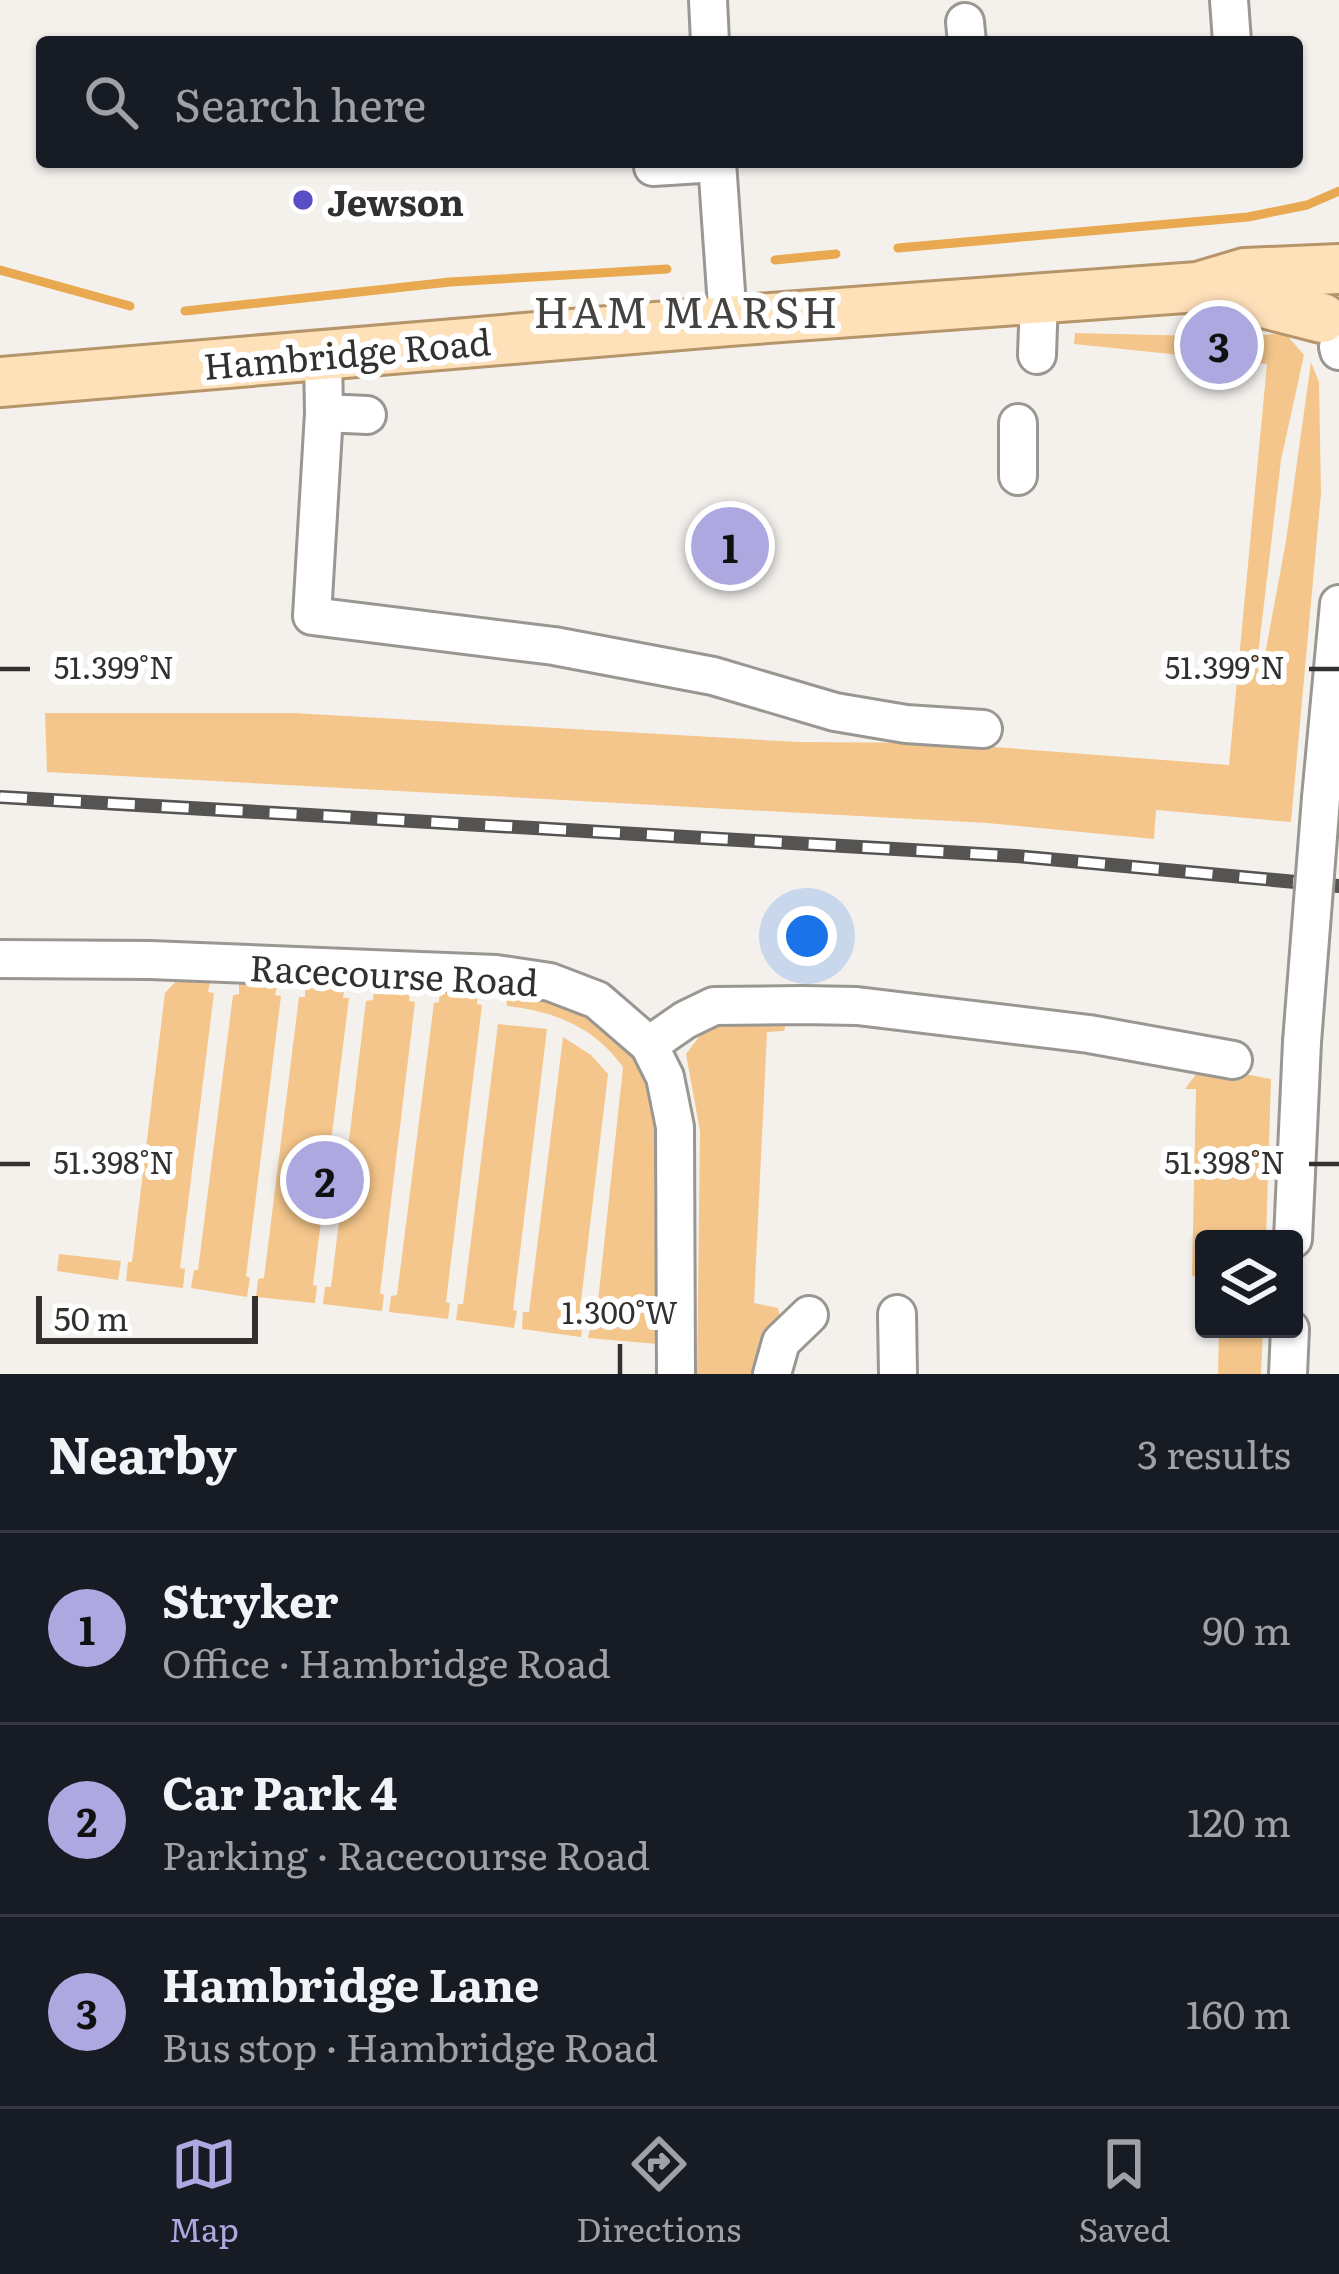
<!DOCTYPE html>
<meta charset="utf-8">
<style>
:root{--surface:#171b24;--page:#20242c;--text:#f1f3f6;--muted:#9ea1a6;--line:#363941;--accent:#ada9e0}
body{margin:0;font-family:Literata,serif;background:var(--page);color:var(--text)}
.controls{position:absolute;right:36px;bottom:36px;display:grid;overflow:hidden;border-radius:12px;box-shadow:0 3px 9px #0004}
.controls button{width:108px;height:108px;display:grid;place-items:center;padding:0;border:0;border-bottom:3px solid var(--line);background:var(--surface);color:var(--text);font:60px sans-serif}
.scale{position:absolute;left:36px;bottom:30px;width:222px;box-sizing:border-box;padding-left:12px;border:6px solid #32312f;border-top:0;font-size:33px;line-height:42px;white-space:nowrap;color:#32312f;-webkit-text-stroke:9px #fff;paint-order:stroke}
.you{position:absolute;left:807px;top:936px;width:42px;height:42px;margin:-30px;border:9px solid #fff;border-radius:50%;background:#1a73e8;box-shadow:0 0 0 18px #1a73e833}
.badge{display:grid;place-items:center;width:78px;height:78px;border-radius:50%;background:var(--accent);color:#111;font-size:39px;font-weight:700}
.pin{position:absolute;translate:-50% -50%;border:6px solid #fff;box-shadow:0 3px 12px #0006}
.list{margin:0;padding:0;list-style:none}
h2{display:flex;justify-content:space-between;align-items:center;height:156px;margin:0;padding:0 48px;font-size:51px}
h2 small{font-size:39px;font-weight:400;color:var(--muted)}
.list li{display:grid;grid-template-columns:78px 1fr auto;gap:36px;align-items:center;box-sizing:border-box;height:192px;padding:0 48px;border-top:3px solid var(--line)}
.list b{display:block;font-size:45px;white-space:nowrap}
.list p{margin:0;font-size:39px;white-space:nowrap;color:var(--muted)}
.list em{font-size:39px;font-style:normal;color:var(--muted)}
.icon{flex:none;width:66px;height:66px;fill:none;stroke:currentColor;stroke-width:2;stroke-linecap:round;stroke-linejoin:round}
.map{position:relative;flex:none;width:1339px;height:1374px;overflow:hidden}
.search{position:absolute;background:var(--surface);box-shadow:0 3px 9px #0004;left:36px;right:36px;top:36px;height:132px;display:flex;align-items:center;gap:30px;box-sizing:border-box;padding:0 42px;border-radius:12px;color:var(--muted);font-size:45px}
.sheet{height:732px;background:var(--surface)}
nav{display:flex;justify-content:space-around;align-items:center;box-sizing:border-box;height:168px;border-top:3px solid var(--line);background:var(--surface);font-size:33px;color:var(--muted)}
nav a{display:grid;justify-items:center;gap:6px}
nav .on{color:var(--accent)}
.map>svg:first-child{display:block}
.green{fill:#f5c68b}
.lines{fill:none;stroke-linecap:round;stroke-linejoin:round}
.stream{stroke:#e9a951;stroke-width:9}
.minor-casing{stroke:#9a9793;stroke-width:42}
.major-casing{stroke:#b7956b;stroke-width:54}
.minor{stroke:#fff;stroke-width:36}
.major{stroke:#fee0b9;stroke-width:48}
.rail-casing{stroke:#555452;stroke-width:14}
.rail{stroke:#fff;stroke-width:9;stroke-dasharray:27;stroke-linecap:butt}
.minor-bridge-casing{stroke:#9a9793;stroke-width:42;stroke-linecap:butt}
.minor-bridge{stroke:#fff;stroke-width:36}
.ticks{fill:none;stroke:#32312f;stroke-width:4.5}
.poi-dot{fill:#5a4ec6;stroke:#fff;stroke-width:4.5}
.labels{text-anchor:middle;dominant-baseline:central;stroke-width:12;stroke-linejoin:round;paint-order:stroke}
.poi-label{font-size:36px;font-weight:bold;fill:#32312f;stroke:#fff;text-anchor:start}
.street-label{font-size:36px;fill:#32312f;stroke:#fff}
.quarter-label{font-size:42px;letter-spacing:3px;fill:#45423f;stroke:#fff}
.ticks-label{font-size:30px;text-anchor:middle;fill:#32312f;stroke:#fff;stroke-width:12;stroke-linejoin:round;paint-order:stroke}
</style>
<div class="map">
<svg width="1339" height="1374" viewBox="0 0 1339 1374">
<rect width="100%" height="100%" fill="#f4f1ed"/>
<g class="green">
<polygon points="1075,333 1241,337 1285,333 1304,355 1281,460 1257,663 1263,665 1286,541 1311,362 1319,382 1321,493 1291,822 1156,810 1154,839 987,823 47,772 45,713 294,713 799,742 942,743 1229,765 1267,364 1074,344"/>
<polygon points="179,978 211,978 208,992 214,993 180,1268 185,1269 183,1288 126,1281 128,1262 132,1262 165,993"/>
<polygon points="239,980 278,983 275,995 281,996 246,1276 250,1278 247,1297 191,1288 194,1270 198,1270 233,995 239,994"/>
<polygon points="305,984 345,985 343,998 349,998 313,1285 317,1286 315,1303 256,1297 258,1279 264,1278 299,997 305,997"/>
<polygon points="375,984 411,985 409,1001 415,1002 380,1293 384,1295 382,1311 323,1304 325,1287 331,1287 366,1001 373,1000"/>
<polygon points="440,988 478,990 477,1004 482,1005 446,1302 450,1303 448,1319 389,1312 391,1296 397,1295 434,1003 439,1002"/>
<path d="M510 991 582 1006 636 1052 657 1091 661 1341 657 1344 588 1338 592 1321 596 1320 623 1067C594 1027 556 1012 507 1006L506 996Z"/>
<polygon points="706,1020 786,1024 784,1031 767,1032 754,1303 778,1308 780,1318 760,1374 697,1374 700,1131 686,1054 702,1033 698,1025"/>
<polygon points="498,1024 547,1029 513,1310 517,1311 514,1328 456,1320 458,1304 463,1304"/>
<polygon points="563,1037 591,1055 608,1074 579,1318 583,1320 581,1337 522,1329 523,1312 529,1312"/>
<polygon points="1202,1066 1271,1079 1266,1239 1204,1239 1204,1277 1192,1276 1196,1089 1185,1089"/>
<polygon points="59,1254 121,1261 118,1280 57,1271"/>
<polygon points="1219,1329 1263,1329 1261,1374 1218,1374"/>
</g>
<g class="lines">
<g class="stream">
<polyline points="898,248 1248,217 1307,205 1339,191"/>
<polyline points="775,260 836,254"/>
<polyline points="0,270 130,306"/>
<polyline points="185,311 450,282 667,269"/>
</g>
<g class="minor-casing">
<g id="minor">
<polyline points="708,0 710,42"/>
<polyline points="1229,0 1232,42"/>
<polyline points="965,22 967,42"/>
<polyline points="717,162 728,321"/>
<polyline points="653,167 717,163"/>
<polyline points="1338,347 1339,351"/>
<polyline points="323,355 324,413 367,415"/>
<polyline points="1037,355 1039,297"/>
<polyline points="324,413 312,616 554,646 713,676 835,712 906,724 983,729"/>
<polyline points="1018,423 1018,476"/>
<polyline points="1321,798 1339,604"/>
<polyline points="0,959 150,960 496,974 550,982 597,1000 649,1045 665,1077 675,1127 676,1374"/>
<polyline points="649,1045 685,1020 714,1006 802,1005 857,1006 1089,1034 1233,1060"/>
<polyline points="1293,1239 1302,1042"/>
<polyline points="897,1314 898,1374"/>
<polyline points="772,1374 781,1342 809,1315"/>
<polyline points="1288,1374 1290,1329"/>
</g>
</g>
<g class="major-casing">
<g id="major">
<polyline points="1220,292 1322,318"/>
<polyline points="0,382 728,321 1198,287 1245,273 1339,269"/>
</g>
</g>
<use href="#minor" class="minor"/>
<use href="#major" class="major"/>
<g class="rail-casing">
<polyline id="rail" points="0,797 1015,856 1339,886"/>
</g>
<use href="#rail" class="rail"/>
<g class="minor-bridge-casing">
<polyline id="minor-bridge" points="1302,1042 1321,798"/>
</g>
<use href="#minor-bridge" class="minor-bridge"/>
</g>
<path class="ticks" d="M0 669H30M1309 669H1339M0 1164H30M1309 1164H1339M620 1344V1374"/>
<circle class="poi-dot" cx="303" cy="200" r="12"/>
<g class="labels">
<g class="poi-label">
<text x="327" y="200">Jewson</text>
</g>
<g class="street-label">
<text transform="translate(347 352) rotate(-5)">Hambridge Road</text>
<text transform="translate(394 973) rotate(3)">Racecourse Road</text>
</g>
<g class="quarter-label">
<text x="687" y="310">HAM MARSH</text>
</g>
</g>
<g class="ticks-label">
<text x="114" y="679">51.399°N</text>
<text x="1225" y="679">51.399°N</text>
<text x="114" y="1174">51.398°N</text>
<text x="1225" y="1174">51.398°N</text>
<text x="620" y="1324">1.300°W</text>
</g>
</svg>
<div class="controls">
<button><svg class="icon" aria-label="layers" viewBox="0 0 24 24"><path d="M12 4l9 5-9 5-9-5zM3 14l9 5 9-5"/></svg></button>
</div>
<div class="scale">50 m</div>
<div class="you"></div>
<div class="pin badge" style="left:730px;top:546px">1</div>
<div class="pin badge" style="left:325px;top:1180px">2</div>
<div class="pin badge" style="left:1219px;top:345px">3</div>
<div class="search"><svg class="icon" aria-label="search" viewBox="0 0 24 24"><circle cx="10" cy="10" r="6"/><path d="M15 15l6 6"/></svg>Search here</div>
</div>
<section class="sheet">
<h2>Nearby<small>3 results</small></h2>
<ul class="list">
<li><span class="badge">1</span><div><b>Stryker</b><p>Office · Hambridge Road</p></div><em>90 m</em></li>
<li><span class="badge">2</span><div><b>Car Park 4</b><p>Parking · Racecourse Road</p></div><em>120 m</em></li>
<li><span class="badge">3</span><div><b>Hambridge Lane</b><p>Bus stop · Hambridge Road</p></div><em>160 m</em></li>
</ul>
</section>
<nav>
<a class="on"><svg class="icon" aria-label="map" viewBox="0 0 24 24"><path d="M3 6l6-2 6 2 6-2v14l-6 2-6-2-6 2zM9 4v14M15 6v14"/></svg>Map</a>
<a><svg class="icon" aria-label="directions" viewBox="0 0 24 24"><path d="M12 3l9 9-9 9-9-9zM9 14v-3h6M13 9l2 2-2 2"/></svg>Directions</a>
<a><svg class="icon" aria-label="saved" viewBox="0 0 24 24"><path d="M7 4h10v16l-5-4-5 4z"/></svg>Saved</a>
</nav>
